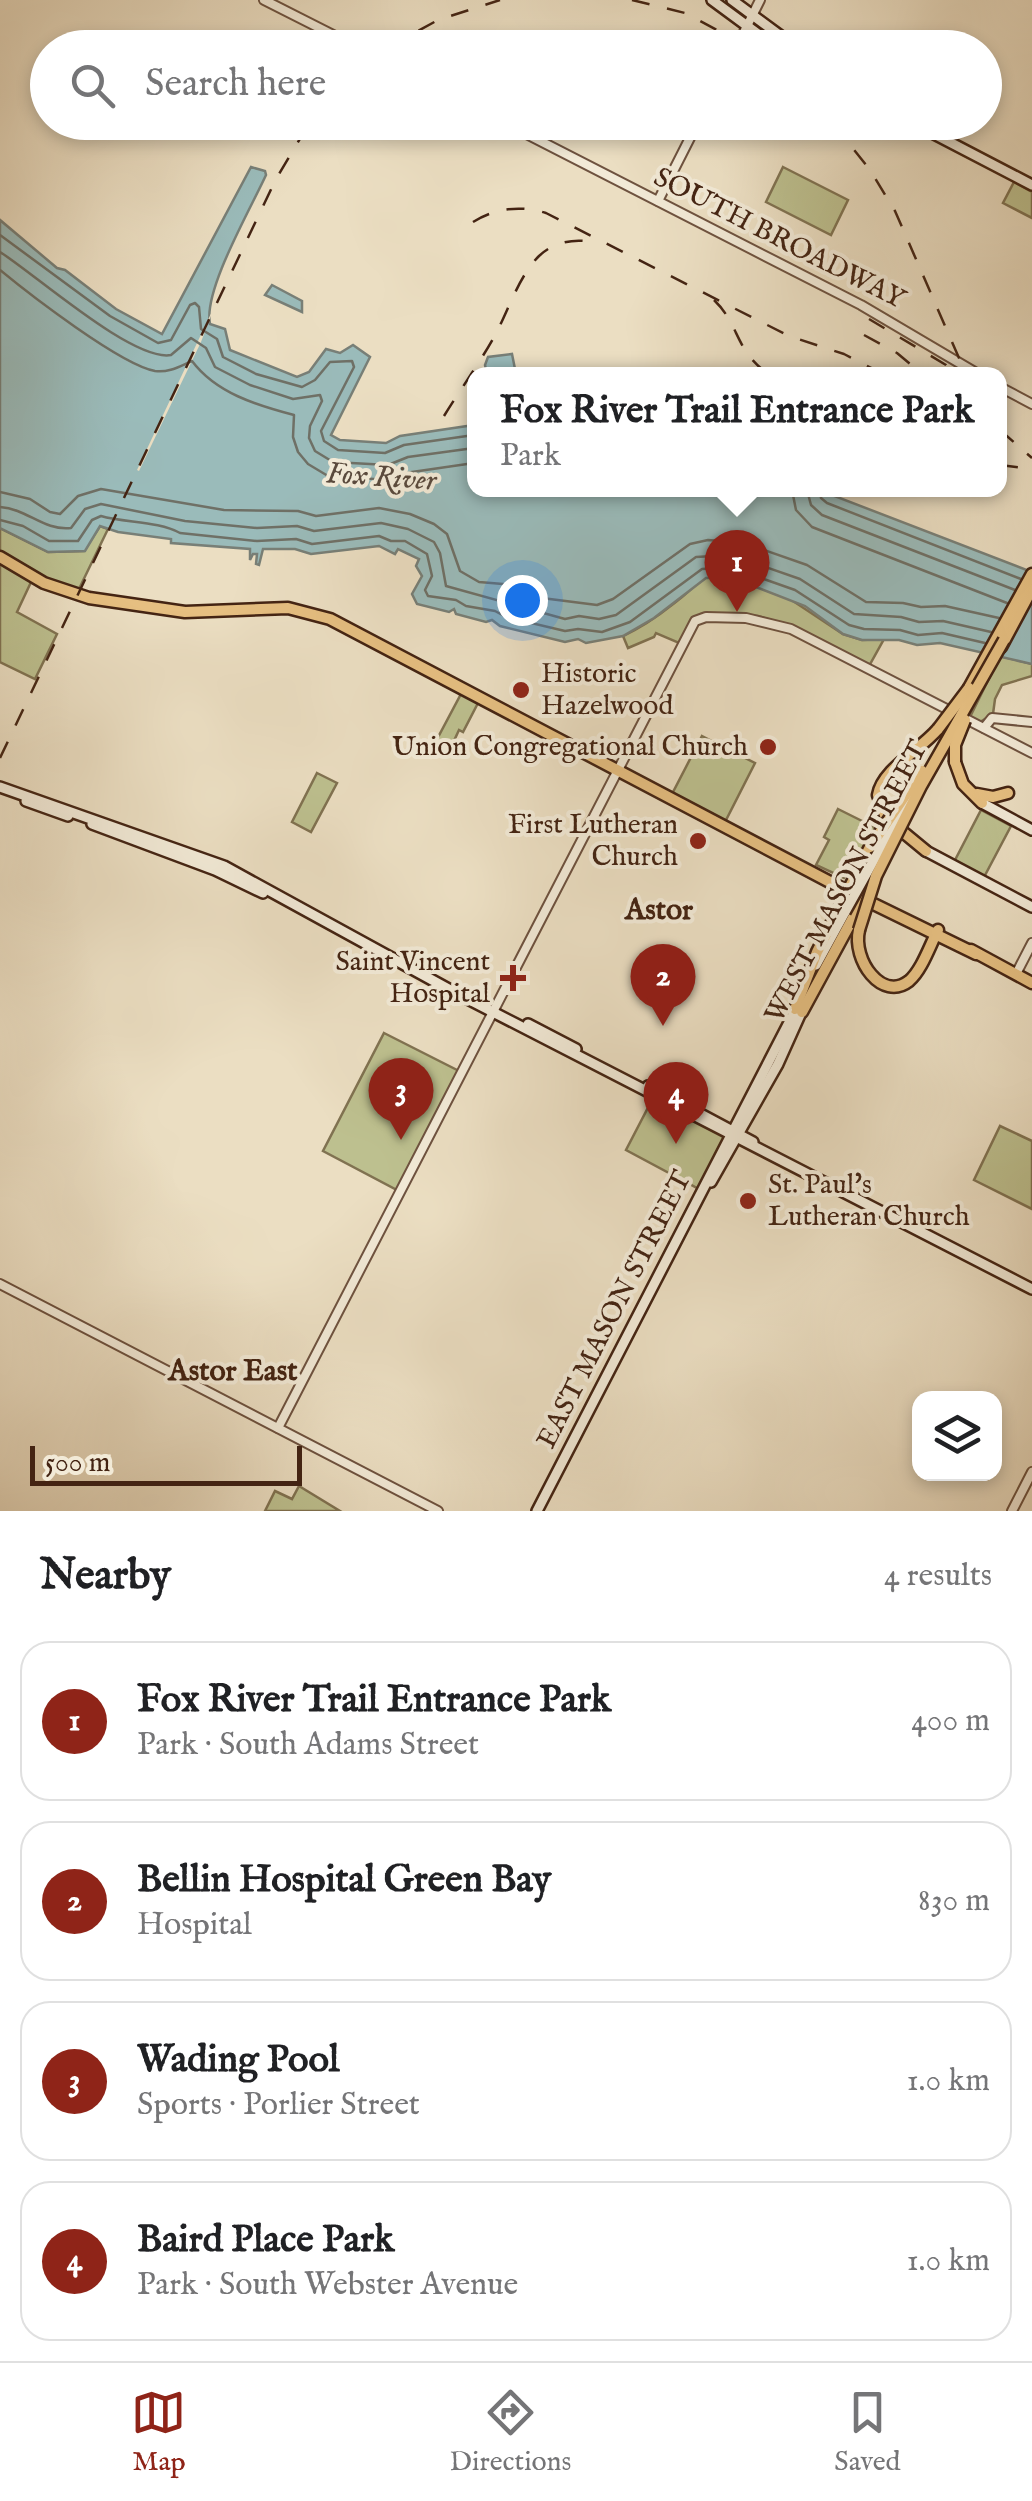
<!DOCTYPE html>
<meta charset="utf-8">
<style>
:root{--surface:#fff;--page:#f2f2f2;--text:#202124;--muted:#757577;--line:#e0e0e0;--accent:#8f2418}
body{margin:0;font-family:"IM FELL English",serif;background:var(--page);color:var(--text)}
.controls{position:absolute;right:30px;bottom:30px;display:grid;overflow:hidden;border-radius:20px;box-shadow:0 5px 15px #0003}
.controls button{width:90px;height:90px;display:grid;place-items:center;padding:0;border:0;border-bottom:2px solid var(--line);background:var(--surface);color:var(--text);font:50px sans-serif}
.scale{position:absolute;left:30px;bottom:25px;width:272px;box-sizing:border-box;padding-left:10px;border:5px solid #442413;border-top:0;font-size:28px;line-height:35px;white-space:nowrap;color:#442413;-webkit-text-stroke:8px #f2ead7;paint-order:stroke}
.you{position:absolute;left:522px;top:600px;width:35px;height:35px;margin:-25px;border:8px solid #fff;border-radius:50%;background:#1a73e8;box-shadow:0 0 0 15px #1a73e833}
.badge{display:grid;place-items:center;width:65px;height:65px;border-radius:50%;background:var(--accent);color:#fff;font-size:32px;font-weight:700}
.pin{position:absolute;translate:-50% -82px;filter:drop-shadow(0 2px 5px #0008)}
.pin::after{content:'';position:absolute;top:52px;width:35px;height:30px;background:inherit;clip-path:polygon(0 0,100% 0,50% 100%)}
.popup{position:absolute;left:467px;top:367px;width:540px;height:130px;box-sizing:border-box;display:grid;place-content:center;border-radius:20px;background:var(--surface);filter:drop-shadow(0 2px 8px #0005);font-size:32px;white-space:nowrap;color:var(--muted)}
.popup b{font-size:38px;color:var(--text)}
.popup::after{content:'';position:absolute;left:50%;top:100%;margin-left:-20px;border:20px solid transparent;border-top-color:var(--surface)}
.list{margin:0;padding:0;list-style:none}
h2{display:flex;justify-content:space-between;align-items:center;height:130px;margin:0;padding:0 40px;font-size:42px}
h2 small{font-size:32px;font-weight:400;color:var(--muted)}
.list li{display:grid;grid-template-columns:65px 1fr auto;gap:30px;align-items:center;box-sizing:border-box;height:160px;margin:0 20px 20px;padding:0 20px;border:2px solid var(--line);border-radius:30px}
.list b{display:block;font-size:38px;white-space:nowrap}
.list p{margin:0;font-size:32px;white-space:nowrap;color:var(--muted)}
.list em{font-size:32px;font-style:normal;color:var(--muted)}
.icon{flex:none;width:55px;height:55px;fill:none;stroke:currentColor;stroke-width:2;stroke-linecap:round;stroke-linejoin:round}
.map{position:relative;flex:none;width:1032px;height:1511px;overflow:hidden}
.search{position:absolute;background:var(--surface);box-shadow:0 5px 15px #0003;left:30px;right:30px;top:30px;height:110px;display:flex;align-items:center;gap:25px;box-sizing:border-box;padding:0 35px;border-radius:55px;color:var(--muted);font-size:38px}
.sheet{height:850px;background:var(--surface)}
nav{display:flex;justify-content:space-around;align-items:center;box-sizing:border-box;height:140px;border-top:2px solid var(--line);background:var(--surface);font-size:28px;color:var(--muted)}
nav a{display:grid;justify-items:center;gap:5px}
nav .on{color:var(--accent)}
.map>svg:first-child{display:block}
.green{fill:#bdc08f;stroke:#807251;stroke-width:2.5}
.water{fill:#9abbba;stroke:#787f77;stroke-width:2.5}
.pier{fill:#ebdec2}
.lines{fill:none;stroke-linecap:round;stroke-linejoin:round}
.shore{stroke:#6f7066;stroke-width:2.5}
.tertiary-casing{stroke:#6e523f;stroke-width:12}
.secondary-casing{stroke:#442413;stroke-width:14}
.primary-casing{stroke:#442413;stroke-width:15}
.tertiary{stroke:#f2ead7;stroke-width:8}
.secondary{stroke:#f2ead7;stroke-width:9}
.primary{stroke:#e6bf81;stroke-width:10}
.rail{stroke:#442413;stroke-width:2.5;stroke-dasharray:18 18;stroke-linecap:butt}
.secondary-bridge-casing{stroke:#442413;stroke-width:14;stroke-linecap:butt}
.primary-bridge-casing{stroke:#442413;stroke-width:15;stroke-linecap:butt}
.secondary-bridge{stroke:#f2ead7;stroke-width:9}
.primary-bridge{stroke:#e6bf81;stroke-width:10}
.poi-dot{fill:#8f2418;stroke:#f2ead7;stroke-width:4}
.labels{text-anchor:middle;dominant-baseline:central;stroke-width:8;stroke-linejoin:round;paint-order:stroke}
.street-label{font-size:28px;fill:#442413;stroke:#f2ead7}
.poi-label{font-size:28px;fill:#442413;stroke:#f2ead7;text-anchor:end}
.water-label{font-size:30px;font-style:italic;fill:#5a4a3d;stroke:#f2ead7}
.neighbourhood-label{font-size:30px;font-weight:bold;fill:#442413;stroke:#f2ead7}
</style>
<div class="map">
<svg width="1032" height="1511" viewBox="0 0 1032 1511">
<rect width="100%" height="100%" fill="#ebdec2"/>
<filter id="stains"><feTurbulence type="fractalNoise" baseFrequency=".002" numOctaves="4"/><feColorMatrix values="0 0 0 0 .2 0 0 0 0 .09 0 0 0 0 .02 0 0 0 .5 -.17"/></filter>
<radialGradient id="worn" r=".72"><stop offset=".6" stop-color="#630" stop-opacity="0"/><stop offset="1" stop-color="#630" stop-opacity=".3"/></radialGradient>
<g class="green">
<polygon points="783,167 848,200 831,235 766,202"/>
<polygon points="1014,182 1032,192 1032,218 1003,203"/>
<polygon points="100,526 108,529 78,591 41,576 0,551 0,528 48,552 84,551"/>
<path d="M717 559 719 580 730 577 790 599 843 634 862 640 884 639 869 666 791 626 758 616 701 614 691 620 679 643 656 633 654 637 628 648 623 636C652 623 700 587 717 559Z"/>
<polygon points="0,560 32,580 17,612 57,634 35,679 0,662"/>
<polygon points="1000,656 1032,664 1032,676 1002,685 995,699 993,714 980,722 970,717"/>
<polygon points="461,694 478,703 463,732 459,730 453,743 466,750 462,757 435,743"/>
<polygon points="702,736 755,763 724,824 671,796"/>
<polygon points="317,773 337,783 311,832 292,822"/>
<polygon points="838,809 880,830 844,878 816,865 829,840 824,837"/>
<polygon points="981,810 1011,826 983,879 954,862"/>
<polygon points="384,1033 459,1071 397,1190 323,1151"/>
<polygon points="653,1098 727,1137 699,1189 626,1150"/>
<polygon points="1000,1126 1032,1141 1032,1209 974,1180"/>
<polygon points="299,1486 340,1511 265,1511 275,1491 292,1499"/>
</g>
<g class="water">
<path d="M251 167 265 171 266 175C250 210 203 291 210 324L225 329 230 350 297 377 309 372 326 349 340 353 353 345 370 357 331 435 340 440 386 443 400 436 474 425V490H819L1032 572V664L940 643 917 645 899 640H862L843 634 805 606 730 577 706 578 654 618 623 636 586 643 578 639 565 642 500 626 492 620 486 622 456 614 454 609 449 612 417 604 412 594 422 576 416 566 419 559 398 549 395 554 379 546 311 554 295 549H263L259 565 256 564 257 554H253L250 560V549L171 543V539L118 532 100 526 85 551 48 552 0 528V220L57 268 65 270 116 309 162 334Z"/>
<polygon points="272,285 302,301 302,312 265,295"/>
<polygon points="512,354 516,374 487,374 485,365 488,357"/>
</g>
<polygon class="pier" points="215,305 201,342 139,471 137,470"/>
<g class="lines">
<g class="shore">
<polyline points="0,235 110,316 158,343 171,340 190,305 195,303 199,307 201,329 217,339 223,357 256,374 302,387 315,380 330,362 352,361 354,367 321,431 324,441 338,450 385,453 404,445 474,435"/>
<path d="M0 252C35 274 133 362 171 355L191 338 206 348 215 367 250 385 293 399 320 395 322 401 310 426 309 438 315 451 333 462 388 465 408 457 474 448"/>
<path d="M0 270C29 294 121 365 155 371 169 373 180 366 192 361 216 393 256 405 294 415L293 437 298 452 308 464 328 476 389 480 412 472 474 463"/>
<polyline points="792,490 796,510 812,527 1007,603"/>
<polyline points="807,490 811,505 822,515 1015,590"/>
<polyline points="820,490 821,498 827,503 1021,579"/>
<polyline points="0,492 30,499 50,512 60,514 78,496 101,489 224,510 298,511 316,516 379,508 410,514 434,524 447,534 460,571 479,582 503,584 534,597 597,605 613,599 690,544 708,540 744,543 807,565 866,602 903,603 921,607 945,606 999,618"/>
<path d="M0 507C28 509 43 531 71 528L85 509 101 504 185 521 257 528 297 526 314 531 381 523 408 529 434 542 440 553 446 586 565 619 579 616 599 619 616 615 696 557 731 555 800 579 854 614 901 617 919 622 943 621 991 632"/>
<path d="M0 520 23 526 49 541H78L92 520 101 516C125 523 158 521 180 533L257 541 296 539 312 544 379 536 391 541H405L427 554 432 576 425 590 428 596 456 600 466 606 495 611 506 617 565 631 578 629 602 632 630 622 702 569 730 567 795 590 849 625 864 629 900 630 918 635 942 633 985 643"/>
</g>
<g class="tertiary-casing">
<g id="tertiary">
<polyline points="264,0 359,48"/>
<polyline points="736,48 760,0"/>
<polyline points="503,122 861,305 978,374"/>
<polyline points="658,201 698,122"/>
<polyline points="1000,387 1032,404"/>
<polyline points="984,728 992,718 1032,722"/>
<polyline points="1016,974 1032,943"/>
<polyline points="0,1284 438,1511"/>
<polyline points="278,1428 695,621 706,617 746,618 791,629 1032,753"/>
<polyline points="1012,1511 1032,1472"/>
</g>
</g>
<g class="secondary-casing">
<g id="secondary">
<polyline points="712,0 777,48"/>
<polyline points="732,0 797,48"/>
<polyline points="911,122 1032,185"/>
<polyline points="0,787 224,866 454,992 1032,1289"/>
<polyline points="26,801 68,816"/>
<polyline points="982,803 1032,830"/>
<polyline points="92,824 215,870 263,893"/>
<polyline points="926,851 1032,907"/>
<polyline points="816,965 845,912"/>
<polyline points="528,1024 576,1049"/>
<polyline points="648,1086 753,1142"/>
<polyline points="711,1182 778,1064 804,1006"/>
<polyline points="537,1511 797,1007"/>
</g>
</g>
<g class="primary-casing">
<g id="primary">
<polyline points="0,557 44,583 89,598 185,612 288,608 330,619 847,891 976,954"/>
<polyline points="1001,647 1032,589"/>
<polyline points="969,688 1032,574"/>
<polyline points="955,762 963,784 982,803"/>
<polyline points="977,794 993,797 1008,793"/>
<path d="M926 851 886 818 878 795C882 770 920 750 938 729"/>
<path d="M859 930C852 960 882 1002 909 981 922 970 930 945 938 930"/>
<polyline points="971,950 1032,983"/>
<polyline points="795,1009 817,952 870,847"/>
<polyline points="802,1012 866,894"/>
</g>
</g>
<use href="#tertiary" class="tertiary"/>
<use href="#secondary" class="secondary"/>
<use href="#primary" class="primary"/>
<g class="rail">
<polyline points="632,0 685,13 728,36"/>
<polyline points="387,48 438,20 500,0"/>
<polyline points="832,122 870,170 895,211 966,374"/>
<path d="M473 222C495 208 521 205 546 213L789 336 844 354 883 374"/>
<path d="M714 300C740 325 734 349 768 374"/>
<polyline points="869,319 946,365 955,374"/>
<polyline points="864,335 897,353 922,374"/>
<path d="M444 416C460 390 479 364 494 337 508 312 518 277 539 256 555 241 576 238 597 243"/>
<polyline points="1000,430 1032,458"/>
<polyline points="1000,465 1032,469"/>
<polyline points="0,758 276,179 310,122"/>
</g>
<g class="secondary-bridge-casing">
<polyline id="secondary-bridge" points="845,912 909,797"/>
</g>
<g class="primary-bridge-casing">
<g id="primary-bridge">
<polyline points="938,729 969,688"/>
<polyline points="955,762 955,745 965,720"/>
<polyline points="870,847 922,771"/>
<polyline points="859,930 876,876 921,786 1004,640"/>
</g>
</g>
<use href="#secondary-bridge" class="secondary-bridge"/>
<use href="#primary-bridge" class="primary-bridge"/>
</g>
<g class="poi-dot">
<circle cx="521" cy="690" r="10"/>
<circle cx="768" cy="747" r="10"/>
<circle cx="698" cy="841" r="10"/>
<path d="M508 963h10v10h10v10h-10v10h-10v-10h-10v-10h10z"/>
<circle cx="748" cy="1201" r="10"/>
</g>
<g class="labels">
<g class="street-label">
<text transform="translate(779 239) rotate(27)">SOUTH BROADWAY</text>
<text transform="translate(847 882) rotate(-62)">WEST MASON STREET</text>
<text transform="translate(615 1310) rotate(-63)">EAST MASON STREET</text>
</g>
<g class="poi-label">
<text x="541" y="674" text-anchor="start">Historic<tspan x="541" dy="32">Hazelwood</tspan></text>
<text x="748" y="747">Union Congregational Church</text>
<text x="678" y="825">First Lutheran<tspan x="678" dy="32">Church</tspan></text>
<text x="490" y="962">Saint Vincent<tspan x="490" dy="32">Hospital</tspan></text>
<text x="768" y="1185" text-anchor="start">St. Paul's<tspan x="768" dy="32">Lutheran Church</tspan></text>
</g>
<g class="water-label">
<text transform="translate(381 478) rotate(4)">Fox River</text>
</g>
<g class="neighbourhood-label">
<text x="659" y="911">Astor</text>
<text x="233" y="1372">Astor East</text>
</g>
</g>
<rect width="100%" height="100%" filter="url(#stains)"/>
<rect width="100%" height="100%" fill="url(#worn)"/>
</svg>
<div class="controls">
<button><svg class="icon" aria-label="layers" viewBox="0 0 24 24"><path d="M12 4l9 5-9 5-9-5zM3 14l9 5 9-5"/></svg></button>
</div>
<div class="scale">500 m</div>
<div class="you"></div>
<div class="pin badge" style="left:737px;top:612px">1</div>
<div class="popup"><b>Fox River Trail Entrance Park</b>Park</div>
<div class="pin badge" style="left:663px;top:1026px">2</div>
<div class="pin badge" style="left:401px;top:1140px">3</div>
<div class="pin badge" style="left:676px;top:1144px">4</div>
<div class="search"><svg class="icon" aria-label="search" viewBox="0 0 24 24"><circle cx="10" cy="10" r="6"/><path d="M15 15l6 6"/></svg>Search here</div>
</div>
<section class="sheet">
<h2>Nearby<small>4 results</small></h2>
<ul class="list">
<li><span class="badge">1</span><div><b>Fox River Trail Entrance Park</b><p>Park · South Adams Street</p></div><em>400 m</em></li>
<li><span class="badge">2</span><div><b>Bellin Hospital Green Bay</b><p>Hospital</p></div><em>830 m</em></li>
<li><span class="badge">3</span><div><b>Wading Pool</b><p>Sports · Porlier Street</p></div><em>1.0 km</em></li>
<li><span class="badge">4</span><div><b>Baird Place Park</b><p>Park · South Webster Avenue</p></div><em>1.0 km</em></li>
</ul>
</section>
<nav>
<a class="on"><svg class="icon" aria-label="map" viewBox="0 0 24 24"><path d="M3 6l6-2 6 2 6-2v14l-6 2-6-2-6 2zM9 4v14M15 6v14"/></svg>Map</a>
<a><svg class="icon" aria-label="directions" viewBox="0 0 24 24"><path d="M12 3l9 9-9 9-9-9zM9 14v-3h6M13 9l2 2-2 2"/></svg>Directions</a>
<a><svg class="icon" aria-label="saved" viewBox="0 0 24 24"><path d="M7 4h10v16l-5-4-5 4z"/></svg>Saved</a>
</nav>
